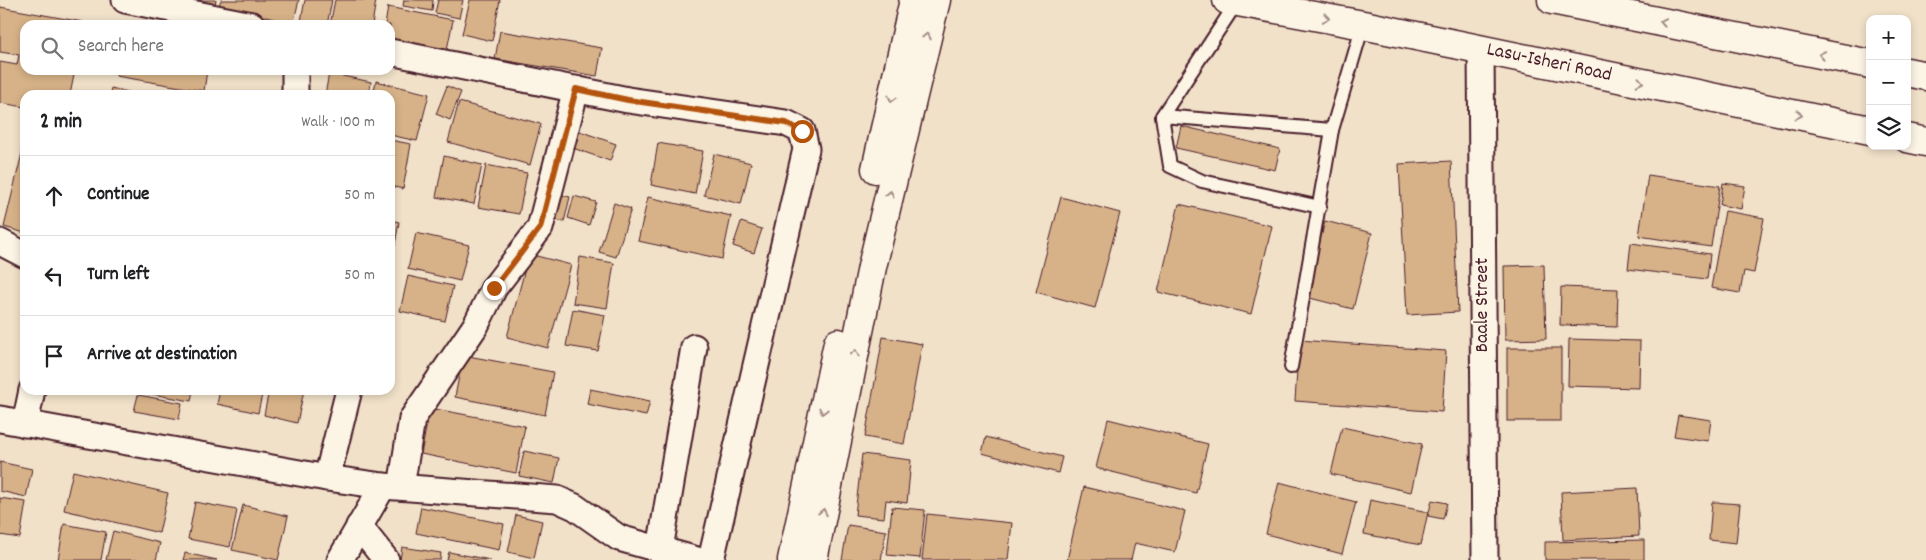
<!DOCTYPE html>
<meta charset="utf-8">
<style>
:root{--surface:#fff;--page:#f6f6f6;--text:#202124;--muted:#757577;--line:#e0e0e0}
body{margin:0;font-family:Dekko,sans-serif;background:var(--page);color:var(--text)}
.controls{position:absolute;right:15px;top:15px;display:grid;overflow:hidden;border-radius:10px;box-shadow:0 2px 8px #0003}
.controls button{width:45px;height:45px;display:grid;place-items:center;padding:0;border:0;border-bottom:1px solid var(--line);background:var(--surface);color:var(--text);font:25px sans-serif}
.stop{position:absolute;width:15px;height:15px;margin:-11px;border:4px solid #b45309;border-radius:50%;background:#fff}
.stop.end{background:#b45309;border-color:#fff;box-shadow:0 1px 5px #0008}
.list{margin:0;padding:0;list-style:none}
h2{display:flex;justify-content:space-between;align-items:center;height:65px;margin:0;padding:0 20px;font-size:21px}
h2 small{font-size:16px;font-weight:400;color:var(--muted)}
.list li{display:grid;grid-template-columns:32px 1fr auto;gap:15px;align-items:center;box-sizing:border-box;height:80px;padding:0 20px;border-top:1px solid var(--line)}
.list b{display:block;font-size:19px;white-space:nowrap}
.list em{font-size:16px;font-style:normal;color:var(--muted)}
.icon{flex:none;width:28px;height:28px;fill:none;stroke:currentColor;stroke-width:2;stroke-linecap:round;stroke-linejoin:round}
.map{position:relative;flex:none;width:1926px;height:560px;overflow:hidden}
.search{position:absolute;background:var(--surface);box-shadow:0 2px 8px #0003;left:20px;top:20px;width:375px;height:55px;display:flex;align-items:center;gap:12px;box-sizing:border-box;padding:0 18px;border-radius:15px;color:var(--muted);font-size:19px}
.panel{position:absolute;background:var(--surface);box-shadow:0 2px 8px #0003;left:20px;top:90px;width:375px;height:305px;border-radius:15px}
.map>svg:first-child{display:block}
.building{fill:#d7b288;stroke:#4a1f2b}
.lines{fill:none;stroke-linecap:round;stroke-linejoin:round}
.lane-casing{stroke:#4a1f2b;stroke-width:16}
.street-casing{stroke:#4a1f2b;stroke-width:29}
.secondary-casing{stroke:#4a1f2b;stroke-width:31}
.primary-casing{stroke:#4a1f2b;stroke-width:31}
.lane{stroke:#fcf5e5;stroke-width:12}
.street{stroke:#fcf5e5;stroke-width:25}
.secondary{stroke:#fcf5e5;stroke-width:28}
.primary{stroke:#fcf5e5;stroke-width:28}
.oneway{stroke:#a38a88}
.route{stroke:#b45309;stroke-width:6}
.labels{text-anchor:middle;dominant-baseline:central;stroke-width:4.5;stroke-linejoin:round;paint-order:stroke}
.street-label{font-size:20px;fill:#4a1f2b;stroke:#fcf5e5}
</style>
<div class="map">
<svg width="1926" height="560" viewBox="0 0 1926 560">
<rect width="100%" height="100%" fill="#f1e1c9"/>
<filter id="ink" filterUnits="userSpaceOnUse"><feTurbulence type="fractalNoise" baseFrequency=".02" numOctaves="2"/><feDisplacementMap in="SourceGraphic" scale="10" xChannelSelector="R" yChannelSelector="G"/><feConvolveMatrix kernelMatrix="1 2 1 2 8 2 1 2 1" color-interpolation-filters="sRGB"/></filter>
<g filter="url(#ink)">
<g class="building">
<polygon points="193,0 216,0 215,5"/>
<polygon points="221,0 299,0 293,24 219,5"/>
<polygon points="305,0 332,0 327,25 301,21"/>
<polygon points="335,0 376,0 372,25 330,25"/>
<polygon points="404,0 433,0 432,11 403,6"/>
<polygon points="438,0 463,0 459,18 435,13"/>
<polygon points="470,0 500,0 492,41 462,34"/>
<polygon points="0,7 83,22 82,25 25,25 25,70 75,70 70,95 25,95 25,107 0,103 0,62 17,65 19,55 0,52"/>
<polygon points="388,7 453,20 447,50 390,39 390,25 385,25"/>
<polygon points="500,31 602,48 597,76 495,59"/>
<polygon points="117,70 207,70 204,91 116,76"/>
<polygon points="329,73 371,82 369,95 325,95"/>
<polygon points="376,81 429,94 417,141 390,135 390,95 373,95"/>
<polygon points="447,86 461,92 450,120 436,114"/>
<polygon points="111,88 141,95 110,95"/>
<polygon points="459,102 541,124 530,165 448,142"/>
<polygon points="1181,126 1280,149 1275,170 1176,148"/>
<polygon points="574,129 616,144 610,161 567,146"/>
<polygon points="390,140 411,144 403,189 390,186"/>
<polygon points="25,141 25,233 4,227"/>
<polygon points="658,143 703,151 695,194 651,185"/>
<polygon points="714,154 751,163 741,204 704,195"/>
<polygon points="444,156 482,165 474,204 436,197"/>
<polygon points="1451,161 1458,312 1407,315 1399,164"/>
<polygon points="486,165 527,173 519,214 478,207"/>
<polygon points="1648,175 1720,186 1711,247 1639,236"/>
<polygon points="1723,183 1745,186 1741,209 1720,205"/>
<polygon points="557,194 570,197 564,222 551,219"/>
<polygon points="574,196 596,202 589,225 568,218"/>
<polygon points="648,197 731,216 722,259 638,241"/>
<polygon points="1061,197 1120,213 1095,308 1036,292"/>
<polygon points="614,203 631,209 616,257 599,252"/>
<polygon points="1179,204 1272,226 1251,314 1158,292"/>
<polygon points="1725,211 1764,218 1754,273 1744,271 1740,293 1711,288"/>
<polygon points="390,220 399,222 390,273"/>
<polygon points="1325,221 1372,233 1353,309 1306,297"/>
<polygon points="741,222 762,229 754,253 733,246"/>
<polygon points="416,233 469,245 460,281 408,269"/>
<polygon points="1631,243 1710,254 1707,279 1628,269"/>
<polygon points="529,254 571,265 548,348 507,337"/>
<polygon points="580,257 614,263 607,308 573,303"/>
<polygon points="1544,265 1546,339 1505,340 1504,266"/>
<polygon points="408,276 453,286 445,321 400,311"/>
<polygon points="1561,287 1618,289 1617,327 1560,325"/>
<polygon points="573,309 605,315 598,351 566,346"/>
<polygon points="883,337 922,344 904,444 865,437"/>
<polygon points="1569,339 1640,341 1639,388 1568,386"/>
<polygon points="1299,340 1446,351 1442,412 1295,401"/>
<rect x="1507" y="348" width="54" height="73"/>
<polygon points="463,355 553,372 545,415 455,397"/>
<polygon points="590,389 650,401 646,416 587,404"/>
<polygon points="142,390 193,390 191,401 141,392"/>
<polygon points="220,390 263,390 258,413 217,404"/>
<polygon points="269,390 304,390 297,423 264,415"/>
<polygon points="138,395 182,403 179,419 134,411"/>
<polygon points="430,408 525,426 516,473 421,454"/>
<polygon points="1678,415 1711,420 1708,441 1674,436"/>
<polygon points="1108,419 1208,444 1196,493 1096,468"/>
<polygon points="1342,427 1422,444 1411,492 1331,474"/>
<polygon points="986,437 1062,457 1058,473 982,453"/>
<polygon points="524,451 559,458 554,483 519,476"/>
<polygon points="862,454 911,460 907,503 886,500 884,518 855,515"/>
<polygon points="0,462 32,469 26,497 0,491"/>
<polygon points="73,471 168,493 159,533 64,510"/>
<polygon points="1279,482 1356,502 1342,554 1266,534"/>
<polygon points="1084,487 1185,511 1175,552 1135,543 1131,560 1067,560"/>
<polygon points="1637,488 1639,536 1563,540 1561,492"/>
<polygon points="0,498 26,502 20,538 0,535"/>
<polygon points="1370,500 1428,512 1421,545 1364,534"/>
<polygon points="1432,500 1447,503 1443,519 1428,516"/>
<polygon points="195,502 237,510 230,547 188,539"/>
<polygon points="1712,502 1740,504 1736,543 1709,540"/>
<polygon points="243,505 288,516 278,560 232,550"/>
<polygon points="421,507 504,524 499,550 416,533"/>
<polygon points="892,507 925,510 920,558 887,555"/>
<polygon points="927,514 1012,523 1008,560 922,560"/>
<polygon points="516,515 542,521 534,558 508,552"/>
<polygon points="64,524 106,532 101,560 58,560"/>
<polygon points="848,525 886,531 881,560 842,560"/>
<polygon points="113,531 160,543 156,560 106,560"/>
<polygon points="1644,540 1644,560 1545,560 1545,542"/>
<polygon points="402,547 441,553 440,560 400,560"/>
<polygon points="449,552 490,560 447,560"/>
<polygon points="185,553 217,560 183,560"/>
</g>
<g class="lines">
<g class="lane-casing">
<g id="lane">
<polyline points="1237,2 1162,116 1170,166 1202,181 1320,207"/>
<polyline points="1162,116 1332,130"/>
<polyline points="1291,367 1332,130 1363,25"/>
</g>
</g>
<g class="street-casing">
<g id="street">
<polyline points="125,0 252,25"/>
<polyline points="1481,49 1485,560"/>
<polyline points="390,52 628,100 786,123 802,131 806,149 711,560"/>
<polyline points="295,70 295,95"/>
<polyline points="0,242 25,255"/>
<polyline points="0,419 327,478 383,486 557,499 575,507 619,538 697,560"/>
<polyline points="25,424 32,390"/>
<polyline points="327,478 349,390"/>
<polyline points="401,487 412,419 476,325 494,288 540,228 576,89"/>
<polyline points="359,526 386,560"/>
<polyline points="660,549 694,347"/>
<polyline points="340,560 383,486"/>
</g>
</g>
<g class="secondary-casing">
<g id="secondary">
<polyline points="876,169 914,0"/>
<polyline points="792,560 838,343"/>
<polyline points="813,560 872,267 936,0"/>
</g>
</g>
<g class="primary-casing">
<g id="primary">
<polyline points="1227,0 1363,25 1870,130"/>
<polyline points="1552,0 1870,64"/>
<polyline points="1907,72 1926,76"/>
<polyline points="1907,138 1926,142"/>
</g>
</g>
<use href="#lane" class="lane"/>
<use href="#street" class="street"/>
<use href="#secondary" class="secondary"/>
<use href="#primary" class="primary"/>
</g>
<defs><path id="oneway-chevron" d="M-2-3.5L2.5 0L-2 3.5" fill="none" stroke-width="1.6" stroke-linecap="round" stroke-linejoin="round" transform="scale(1.25)"/></defs>
<g class="oneway">
<use href="#oneway-chevron" transform="translate(1326 18) rotate(10)"/>
<use href="#oneway-chevron" transform="translate(1663 22) rotate(-169)"/>
<use href="#oneway-chevron" transform="translate(927 36) rotate(-77)"/>
<use href="#oneway-chevron" transform="translate(1822 55) rotate(-169)"/>
<use href="#oneway-chevron" transform="translate(1640 82) rotate(12)"/>
<use href="#oneway-chevron" transform="translate(892 99) rotate(103)"/>
<use href="#oneway-chevron" transform="translate(1799 115) rotate(12)"/>
<use href="#oneway-chevron" transform="translate(890 194) rotate(-77)"/>
<use href="#oneway-chevron" transform="translate(855 353) rotate(-78)"/>
<use href="#oneway-chevron" transform="translate(823 411) rotate(103)"/>
<use href="#oneway-chevron" transform="translate(823 512) rotate(-79)"/>
</g>
</g>
<g class="lines" filter="url(#ink)">
<polyline class="route" points="494,288 540,228 576,89 628,100 786,123 802,131"/>
</g>
<g class="labels">
<g class="street-label">
<text transform="translate(1549 63) rotate(12)">Lasu-Isheri Road</text>
<text transform="translate(1483 305) rotate(-90)">Baale Street</text>
</g>
</g>
</svg>
<div class="controls">
<button>+</button>
<button>−</button>
<button><svg class="icon" aria-label="layers" viewBox="0 0 24 24"><path d="M12 4l9 5-9 5-9-5zM3 14l9 5 9-5"/></svg></button>
</div>
<div class="stop" style="left:802px;top:131px"></div>
<div class="stop end" style="left:494px;top:288px"></div>
<div class="search"><svg class="icon" aria-label="search" viewBox="0 0 24 24"><circle cx="10" cy="10" r="6"/><path d="M15 15l6 6"/></svg>Search here</div>
<section class="panel">
<h2>2 min<small>Walk · 100 m</small></h2>
<ul class="list">
<li><svg class="icon" aria-label="ahead" viewBox="0 0 24 24"><path d="M12 20V5M6 11l6-6 6 6"/></svg><div><b>Continue</b></div><em>50 m</em></li>
<li><svg class="icon" aria-label="left" viewBox="0 0 24 24"><path d="M17 20v-9H6M10 6l-5 5 5 5"/></svg><div><b>Turn left</b></div><em>50 m</em></li>
<li><svg class="icon" aria-label="arrive" viewBox="0 0 24 24"><path d="M6 21V4h12l-3 4 3 4H6"/></svg><div><b>Arrive at destination</b></div></li>
</ul>
</section>
</div>
